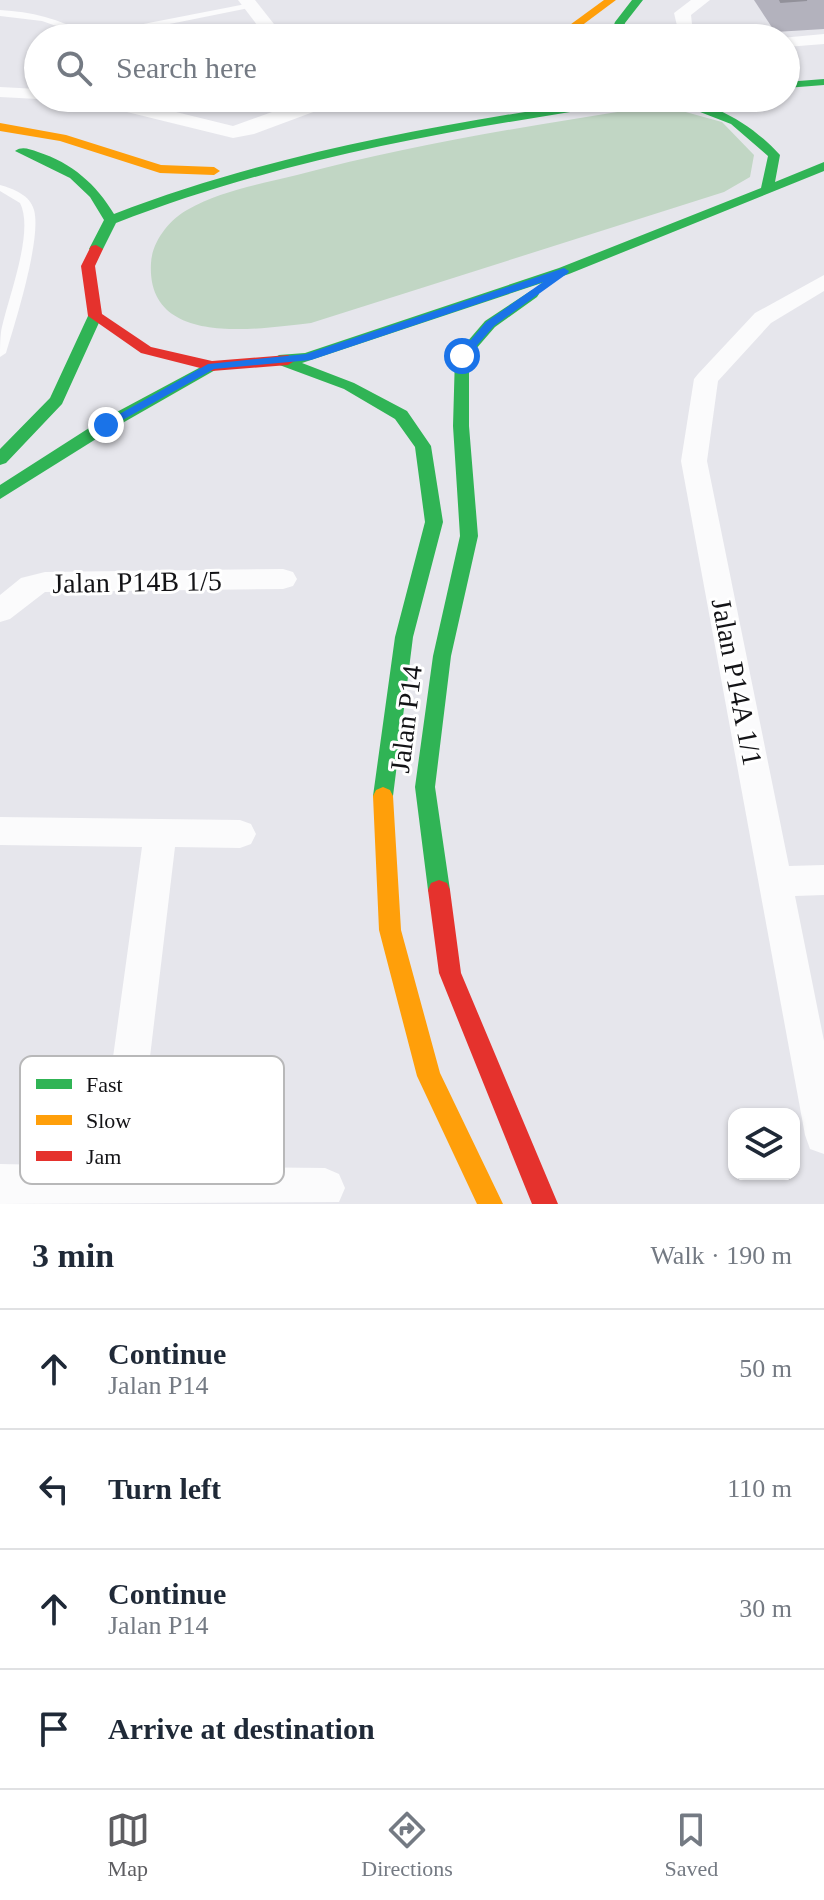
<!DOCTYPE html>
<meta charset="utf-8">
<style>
:root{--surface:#fff;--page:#f2f2f3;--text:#1f2937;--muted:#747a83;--line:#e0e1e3;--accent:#5d5d61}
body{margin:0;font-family:Georgia,serif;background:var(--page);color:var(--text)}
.controls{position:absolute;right:24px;bottom:24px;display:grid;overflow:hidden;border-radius:16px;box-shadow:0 2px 6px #0004}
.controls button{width:72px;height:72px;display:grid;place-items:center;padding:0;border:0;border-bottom:2px solid var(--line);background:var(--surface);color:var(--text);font:40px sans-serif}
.stop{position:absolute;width:24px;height:24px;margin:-18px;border:6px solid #1a73e8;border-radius:50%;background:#fff}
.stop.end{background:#1a73e8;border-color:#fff;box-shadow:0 2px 8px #0008}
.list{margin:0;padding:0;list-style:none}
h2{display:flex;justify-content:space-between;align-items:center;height:104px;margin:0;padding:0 32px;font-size:34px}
h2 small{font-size:26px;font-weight:400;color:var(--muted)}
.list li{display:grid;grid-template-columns:52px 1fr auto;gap:24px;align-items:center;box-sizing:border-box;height:120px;padding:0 32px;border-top:2px solid var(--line)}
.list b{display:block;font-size:30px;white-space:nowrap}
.list p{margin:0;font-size:26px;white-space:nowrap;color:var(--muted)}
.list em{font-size:26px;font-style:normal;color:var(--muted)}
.icon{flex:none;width:44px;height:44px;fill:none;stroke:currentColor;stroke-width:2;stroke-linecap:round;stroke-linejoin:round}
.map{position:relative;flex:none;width:824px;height:1204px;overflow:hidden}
.search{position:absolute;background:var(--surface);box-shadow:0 2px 6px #0004;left:24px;right:24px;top:24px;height:88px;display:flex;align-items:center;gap:20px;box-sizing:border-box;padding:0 28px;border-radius:44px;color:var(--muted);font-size:30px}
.sheet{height:584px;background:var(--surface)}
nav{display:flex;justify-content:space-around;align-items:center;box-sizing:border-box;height:112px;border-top:2px solid var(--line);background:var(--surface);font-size:22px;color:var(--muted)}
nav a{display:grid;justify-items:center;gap:4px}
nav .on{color:var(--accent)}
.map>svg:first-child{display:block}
.green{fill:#c1d6c4}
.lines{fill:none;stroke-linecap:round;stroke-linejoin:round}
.lane{fill:#fbfbfc;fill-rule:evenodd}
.street{fill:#fbfbfc;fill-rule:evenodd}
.fast{fill:#30b455;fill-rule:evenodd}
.slow{fill:#ff9f0a;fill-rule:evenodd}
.jam{fill:#e5322d;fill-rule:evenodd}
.wall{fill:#b3b2bd}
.building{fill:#d0cfdc;stroke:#92919a;stroke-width:2}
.route{fill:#1a73e8}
.labels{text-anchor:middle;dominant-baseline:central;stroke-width:6;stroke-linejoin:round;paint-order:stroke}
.street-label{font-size:28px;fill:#131316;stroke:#fff}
.key{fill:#fff;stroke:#b8b8b9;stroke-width:2}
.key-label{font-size:22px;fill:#131316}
</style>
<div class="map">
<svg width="824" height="1204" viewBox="0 0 824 1204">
<rect width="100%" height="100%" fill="#e6e6ec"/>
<path class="green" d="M643 108 682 111 722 122 754 155 750 177 724 192 311 323C257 329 146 348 151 263 152 242 169 220 187 210 220 191 261 184 297 175 410 145 527 126 643 108Z"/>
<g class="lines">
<g class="lane">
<path d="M251 3H254V7L100 38H79L62 28 42 21 0 16V10C31 12 60 18 87 35Z"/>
<path d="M0 185C14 189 30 195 34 210 42 238 15 323 6 353L0 357C0 348 0 340 1 332 7 300 35 232 20 203L0 191Z"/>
</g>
<g class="street">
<polygon points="238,0 255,0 285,38 267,38"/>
<polygon points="691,0 710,0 691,15 692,24 703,30 730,34 733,38 691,38 678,30 674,13"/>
<polygon points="824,34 824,44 786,47 786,38 781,38"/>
<polygon points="0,87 38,89 38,98 44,98 38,99 0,97"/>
<polygon points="66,98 127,100 233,126 311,98 329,98 324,108 254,134 233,138 127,112 75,104"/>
<polygon points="824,275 824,291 771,323 718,381 707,461 789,866 824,865 824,895 795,896 824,1041 824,1154 810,1149 805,1135 681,461 694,379 698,374 755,313"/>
<polygon points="283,569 293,572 297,579 293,586 283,589 45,592 10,619 0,622 0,595 21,578 45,572"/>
<polygon points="0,817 240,820 251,824 256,834 251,844 240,848 175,847 137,1166 325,1168 339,1174 345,1188 339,1202 0,1204 0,1164 98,1166 142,847 0,845"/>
</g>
<g class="fast">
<polygon points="632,0 643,0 625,23 621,38 609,38 615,22"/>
<polygon points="824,79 824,85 786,88 786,82"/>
<path d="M613 98H642L636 102C457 129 286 157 116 223L103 249 96 253 89 249 104 220 90 197 70 178 15 151C22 146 29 149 38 152 72 163 96 184 114 214 275 152 443 124 613 98Z"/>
<path d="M664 98C708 98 751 123 780 155L775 182 824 162V171L569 274 302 363 354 383 407 411 431 446 443 522 413 637 393 796 390 802 383 805 376 802 373 796 395 637 425 522 415 447 395 419 344 389 274 363 271 360 279 355 305 353 559 268 761 188 768 156 731 124Z"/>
<polygon points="532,290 539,294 537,297 495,327 469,357 469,426 478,536 451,656 435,787 450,890 447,897 439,900 431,897 428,890 415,787 433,656 460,536 453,426 455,356 485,321"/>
<polygon points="95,312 102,316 62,404 6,463 0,465 0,449 50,398 88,316"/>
<polygon points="212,361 217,363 217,369 112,429 0,499 0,485 100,421"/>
</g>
<g class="slow">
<polygon points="604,0 616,0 565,38 552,38"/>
<polygon points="0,123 66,135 161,165 214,167 220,171 214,175 160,173 60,141 0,131"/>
<polygon points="383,787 390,790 393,796 401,930 440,1073 503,1204 477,1204 417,1076 379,930 373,796 376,790"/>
</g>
<g class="jam">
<polygon points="96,245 103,249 95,266 102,314 151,347 212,361 288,355 296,360 288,365 212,371 141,353 88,316 81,266 91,246"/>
<polygon points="439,880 447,883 450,890 461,973 558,1204 532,1204 439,973 428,890 431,883"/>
</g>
</g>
<polygon class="wall" points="754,0 824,0 824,29 775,32"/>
<polygon class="building" points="780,0 807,0 781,2"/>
<polygon class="route" points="564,268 569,271 568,273 494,326 466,358 457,356 486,322 543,282 311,360 214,369 110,427 100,425 208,364 306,354"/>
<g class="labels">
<g class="street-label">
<text transform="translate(137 582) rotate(-1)">Jalan P14B 1/5</text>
<text transform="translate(737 682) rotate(79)">Jalan P14A 1/1</text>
<text transform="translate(406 719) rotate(-83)">Jalan P14</text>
</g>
</g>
<rect x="20" y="1056" width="264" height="128" rx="12" class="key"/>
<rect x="36" y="1079" width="36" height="10" fill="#30b455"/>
<rect x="36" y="1115" width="36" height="10" fill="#ff9f0a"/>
<rect x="36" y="1151" width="36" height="10" fill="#e5322d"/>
<g class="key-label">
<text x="86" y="1092">Fast</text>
<text x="86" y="1128">Slow</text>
<text x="86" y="1164">Jam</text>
</g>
</svg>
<div class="controls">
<button><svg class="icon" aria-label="layers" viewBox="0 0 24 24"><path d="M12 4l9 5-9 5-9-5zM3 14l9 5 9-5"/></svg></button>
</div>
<div class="stop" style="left:462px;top:356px"></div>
<div class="stop end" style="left:106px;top:425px"></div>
<div class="search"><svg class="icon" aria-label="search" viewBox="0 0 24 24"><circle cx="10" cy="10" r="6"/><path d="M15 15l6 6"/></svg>Search here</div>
</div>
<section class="sheet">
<h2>3 min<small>Walk · 190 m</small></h2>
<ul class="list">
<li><svg class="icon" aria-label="ahead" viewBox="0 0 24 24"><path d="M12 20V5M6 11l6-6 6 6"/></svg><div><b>Continue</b><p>Jalan P14</p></div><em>50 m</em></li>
<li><svg class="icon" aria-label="left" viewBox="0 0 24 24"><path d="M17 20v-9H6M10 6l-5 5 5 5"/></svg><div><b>Turn left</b></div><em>110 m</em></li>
<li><svg class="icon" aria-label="ahead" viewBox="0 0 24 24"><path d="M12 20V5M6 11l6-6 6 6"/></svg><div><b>Continue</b><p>Jalan P14</p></div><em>30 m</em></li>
<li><svg class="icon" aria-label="arrive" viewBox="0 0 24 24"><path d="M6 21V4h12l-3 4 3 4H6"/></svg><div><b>Arrive at destination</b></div></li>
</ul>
</section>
<nav>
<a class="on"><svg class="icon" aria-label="map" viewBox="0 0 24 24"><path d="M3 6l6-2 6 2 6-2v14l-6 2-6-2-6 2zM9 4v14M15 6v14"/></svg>Map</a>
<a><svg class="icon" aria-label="directions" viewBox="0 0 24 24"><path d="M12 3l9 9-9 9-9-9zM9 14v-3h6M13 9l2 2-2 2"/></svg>Directions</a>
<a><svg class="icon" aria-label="saved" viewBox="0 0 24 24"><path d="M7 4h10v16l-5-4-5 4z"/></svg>Saved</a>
</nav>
